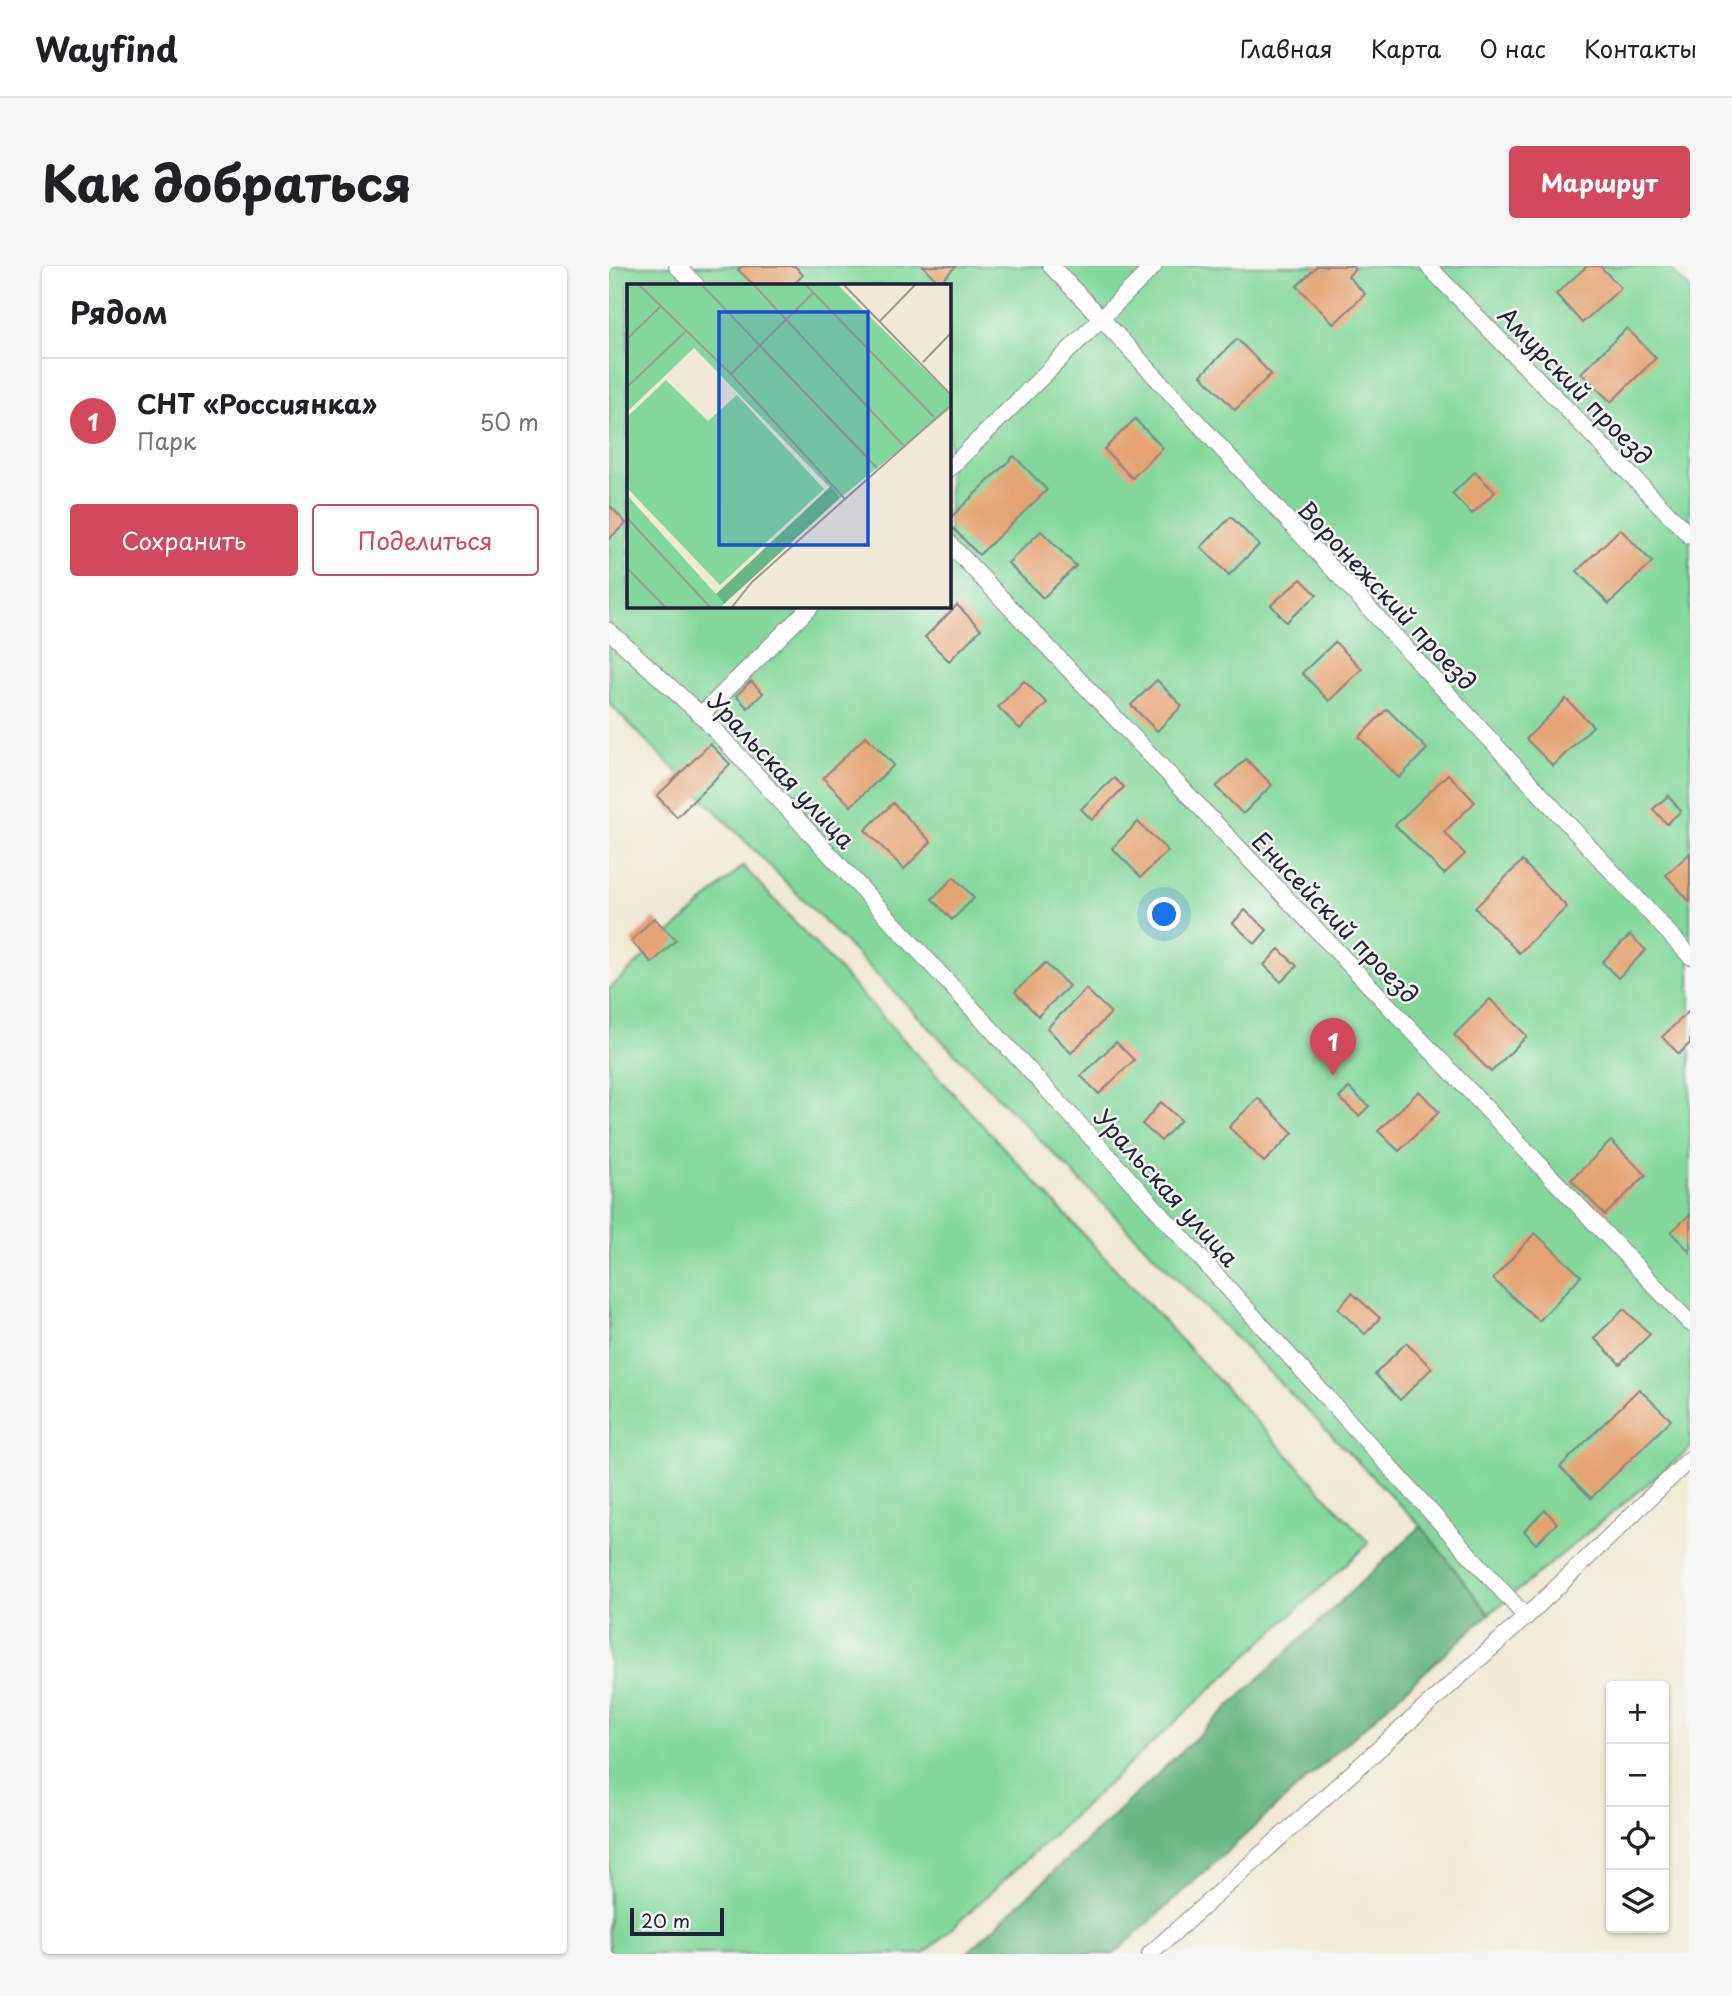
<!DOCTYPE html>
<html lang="ru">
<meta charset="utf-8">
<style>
:root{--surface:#fff;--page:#f6f6f6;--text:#202124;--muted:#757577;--line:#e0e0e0;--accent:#d1495b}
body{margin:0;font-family:"Playpen Sans",sans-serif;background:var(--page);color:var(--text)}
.controls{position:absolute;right:21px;bottom:21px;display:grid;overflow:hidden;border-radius:7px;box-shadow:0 2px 5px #0004}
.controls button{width:63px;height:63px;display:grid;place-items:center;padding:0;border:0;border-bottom:2px solid var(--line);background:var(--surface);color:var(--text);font:35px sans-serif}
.scale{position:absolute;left:21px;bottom:18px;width:94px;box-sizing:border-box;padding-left:7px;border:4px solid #22223b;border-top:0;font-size:19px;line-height:24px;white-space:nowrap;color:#22223b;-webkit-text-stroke:5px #f6f6f2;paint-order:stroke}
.you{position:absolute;left:556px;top:649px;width:24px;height:24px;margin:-18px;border:5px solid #fff;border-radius:50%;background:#1a73e8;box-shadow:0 0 0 10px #1a73e833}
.badge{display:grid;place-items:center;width:46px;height:46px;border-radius:50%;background:var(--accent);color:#fff;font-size:23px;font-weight:700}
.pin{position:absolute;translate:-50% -58px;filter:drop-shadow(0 2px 4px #0008)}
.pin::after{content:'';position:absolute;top:37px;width:24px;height:21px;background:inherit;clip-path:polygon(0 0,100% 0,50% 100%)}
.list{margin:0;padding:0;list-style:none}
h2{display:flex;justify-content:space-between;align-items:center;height:91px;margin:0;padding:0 28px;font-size:30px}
h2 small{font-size:23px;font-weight:400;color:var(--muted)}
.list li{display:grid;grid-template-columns:46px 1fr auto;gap:21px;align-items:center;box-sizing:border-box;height:126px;padding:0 28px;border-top:2px solid var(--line)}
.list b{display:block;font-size:26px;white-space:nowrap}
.list p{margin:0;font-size:23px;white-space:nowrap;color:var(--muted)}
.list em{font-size:23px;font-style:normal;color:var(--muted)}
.actions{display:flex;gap:14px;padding:21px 28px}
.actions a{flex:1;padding:16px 0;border:2px solid var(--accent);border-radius:7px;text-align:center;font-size:24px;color:var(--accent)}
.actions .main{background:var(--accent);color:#fff}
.icon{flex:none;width:38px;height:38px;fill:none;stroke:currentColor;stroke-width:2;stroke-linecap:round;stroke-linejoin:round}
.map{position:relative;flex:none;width:1081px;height:1688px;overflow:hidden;border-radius:7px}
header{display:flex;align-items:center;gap:42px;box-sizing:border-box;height:98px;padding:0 35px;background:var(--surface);border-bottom:2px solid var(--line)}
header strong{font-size:33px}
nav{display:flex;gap:38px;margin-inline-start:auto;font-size:24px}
.intro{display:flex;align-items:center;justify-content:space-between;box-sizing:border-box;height:168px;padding:0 42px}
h1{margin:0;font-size:49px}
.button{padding:18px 32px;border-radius:7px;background:var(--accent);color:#fff;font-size:24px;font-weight:700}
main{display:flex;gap:42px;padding:0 42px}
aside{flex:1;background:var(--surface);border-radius:7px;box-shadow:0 2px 5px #0004}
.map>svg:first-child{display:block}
.green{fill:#82d89c;stroke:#527d6c;stroke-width:2;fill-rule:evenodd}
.forest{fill:#69b884;stroke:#466d60;stroke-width:2}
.building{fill:#e5a371}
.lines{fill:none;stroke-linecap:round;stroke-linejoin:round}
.lane-casing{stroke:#898688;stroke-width:18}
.lane{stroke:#fff;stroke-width:16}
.labels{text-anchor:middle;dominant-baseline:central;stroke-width:5;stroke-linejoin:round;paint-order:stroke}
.street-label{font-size:24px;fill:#22223b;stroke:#f6f6f2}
.inset-road{fill:none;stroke:#9e9997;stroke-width:2}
.view{fill:#1d4ed8;fill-opacity:0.15;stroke:#1d4ed8;stroke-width:3.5}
.inset-edge{fill:none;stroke:#22223b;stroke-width:3.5}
</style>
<header>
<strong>Wayfind</strong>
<nav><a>Главная</a><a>Карта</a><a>О нас</a><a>Контакты</a></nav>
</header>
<div class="intro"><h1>Как добраться</h1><a class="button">Маршрут</a></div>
<main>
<aside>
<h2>Рядом<small></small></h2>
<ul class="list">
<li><span class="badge">1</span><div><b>СНТ «Россиянка»</b><p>Парк</p></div><em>50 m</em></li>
</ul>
<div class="actions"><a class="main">Сохранить</a><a>Поделиться</a></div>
</aside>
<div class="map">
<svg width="1081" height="1688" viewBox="0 0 1081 1688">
<rect width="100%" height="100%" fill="#f6f6f2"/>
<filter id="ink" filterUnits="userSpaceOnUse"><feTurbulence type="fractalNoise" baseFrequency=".0143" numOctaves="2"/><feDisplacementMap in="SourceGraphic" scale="14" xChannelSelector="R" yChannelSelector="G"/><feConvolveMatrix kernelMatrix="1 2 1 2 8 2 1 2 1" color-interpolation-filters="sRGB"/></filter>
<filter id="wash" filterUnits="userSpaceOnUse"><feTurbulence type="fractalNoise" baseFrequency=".00686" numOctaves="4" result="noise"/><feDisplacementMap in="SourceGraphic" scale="28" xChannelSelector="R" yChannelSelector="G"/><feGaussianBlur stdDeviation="1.57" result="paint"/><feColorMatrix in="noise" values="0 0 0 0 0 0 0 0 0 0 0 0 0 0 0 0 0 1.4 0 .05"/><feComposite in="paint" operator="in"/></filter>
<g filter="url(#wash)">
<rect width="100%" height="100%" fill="#f0e9d5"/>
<g class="green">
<path d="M0 0H1058L1081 23V1183L880 1348 812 1260 0 437ZM19 19H340V340H19Z"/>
<polygon points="134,600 760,1277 315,1688 0,1688 0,723"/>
</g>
<polygon class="forest" points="812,1260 880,1348 505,1688 357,1688"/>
<g id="blocks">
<g class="building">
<polygon points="133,0 186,0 194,9 184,19 145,19 129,4"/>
<polygon points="314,0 347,0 330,17"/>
<polygon points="708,0 743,0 746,3 739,10 756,28 725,58 688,20"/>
<polygon points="978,0 991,0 1012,22 973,57 947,28"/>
<polygon points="1018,62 1047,92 1002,136 972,107"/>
<polygon points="628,73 662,108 626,144 592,109"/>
<polygon points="526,153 554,182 523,212 495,183"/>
<polygon points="405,190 438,224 370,289 340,258 340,253"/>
<polygon points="866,206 886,226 863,248 843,228"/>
<polygon points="0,239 17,257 0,273"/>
<polygon points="622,251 650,279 620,309 592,281"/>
<polygon points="1011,263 1043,296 1000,338 968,305"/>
<polygon points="432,265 467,300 434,332 399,297"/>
<polygon points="692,313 708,329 677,356 662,339"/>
<polygon points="348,339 372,363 340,395 316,371"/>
<polygon points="726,376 753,403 720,435 693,407"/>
<polygon points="548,414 573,440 548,465 522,439"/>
<polygon points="142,415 154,427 139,442 127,430"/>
<polygon points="415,415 438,437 411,463 389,441"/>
<polygon points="957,433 984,460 944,500 917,473"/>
<polygon points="778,443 818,483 790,512 750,471"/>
<polygon points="257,470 285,499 242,540 214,512"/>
<polygon points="101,478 121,498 68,551 48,530"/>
<polygon points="637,493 663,519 634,548 607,521"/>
<polygon points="839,508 866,536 835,566 856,588 835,608 786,559"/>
<polygon points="505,512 515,521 483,554 472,543"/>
<polygon points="1059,530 1072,545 1058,558 1044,543"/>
<polygon points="284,537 322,576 295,603 256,564"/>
<polygon points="529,556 559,585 532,611 503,582"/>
<polygon points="1081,587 1081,636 1057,609"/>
<polygon points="913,595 958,641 910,687 866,642"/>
<polygon points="345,611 365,632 343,654 323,633"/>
<polygon points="636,644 658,664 646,678 624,657"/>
<polygon points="45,652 67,674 43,697 22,675"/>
<polygon points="1021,669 1037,684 1009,712 993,696"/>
<polygon points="670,683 688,700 672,716 655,699"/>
<polygon points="436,697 460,720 429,750 406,726"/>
<polygon points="477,723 502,747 462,787 438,762"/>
<polygon points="881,733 918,770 882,806 845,769"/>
<polygon points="1081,744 1081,777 1070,788 1053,771"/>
<polygon points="507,776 525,794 490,828 472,810"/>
<polygon points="740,822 760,840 750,850 730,832"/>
<polygon points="810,825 830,846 790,885 769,865"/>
<polygon points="649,832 684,867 655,896 620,861"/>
<polygon points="552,836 572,854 552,875 533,858"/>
<polygon points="1002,875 1037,909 996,949 962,914"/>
<polygon points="1081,948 1081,986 1062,966"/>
<polygon points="926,967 972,1010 930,1055 884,1013"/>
<polygon points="743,1027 771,1052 756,1068 729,1043"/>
<polygon points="1015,1043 1041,1068 1011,1098 985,1072"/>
<polygon points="797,1077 823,1102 791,1134 766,1108"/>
<polygon points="1030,1123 1062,1154 982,1232 951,1201"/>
<polygon points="936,1244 948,1257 927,1278 915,1265"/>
</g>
</g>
</g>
<g filter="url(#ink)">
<use href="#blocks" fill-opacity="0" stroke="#898688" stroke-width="2"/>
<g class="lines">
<g class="lane-casing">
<g id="lane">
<polyline points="68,0 87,19"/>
<polyline points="442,0 493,53 1081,690"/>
<polyline points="819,0 1081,270"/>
<polyline points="340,203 545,0"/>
<polyline points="340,277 1081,1057"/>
<polyline points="0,365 92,449 481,870 917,1351 1081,1193"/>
<polyline points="92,449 202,340"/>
<polyline points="541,1688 917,1351"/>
</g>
</g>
<use href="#lane" class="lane"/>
</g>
</g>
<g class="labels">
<g class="street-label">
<text transform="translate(967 119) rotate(46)">Амурский проезд</text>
<text transform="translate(779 329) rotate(47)">Воронежский проезд</text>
<text transform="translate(173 504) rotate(47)">Уральская улица</text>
<text transform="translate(727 651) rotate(46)">Енисейский проезд</text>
<text transform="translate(558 921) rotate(48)">Уральская улица</text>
</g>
</g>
<g transform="translate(18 18)">
<rect width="324" height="324" fill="#f0e9d5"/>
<path d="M0 0H210L324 112V124L213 214 67 64 0 128ZM39 96 81 137 110 111 197 205 93 301 0 204V133ZM0 211 89 310 97 320 94 323H0Z" fill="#82d89c"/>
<path d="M204 202 213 214 97 320 89 310Z" fill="#69b884"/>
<path class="inset-road" d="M11 0 104 90 218 215 324 121M74 0 250 184M126 0 276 161M178 0 307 133M216 0 324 111M252 38 289 0M0 55 33 23M296 78 324 49M104 90 186 9M0 103 58 48M0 234 83 323M0 284 38 323M105 323 125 298 218 215"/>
<path class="view" d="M92 28H241V261H92Z"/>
<rect width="324" height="324" class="inset-edge"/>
</g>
</svg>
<div class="controls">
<button>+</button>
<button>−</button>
<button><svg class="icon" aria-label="locate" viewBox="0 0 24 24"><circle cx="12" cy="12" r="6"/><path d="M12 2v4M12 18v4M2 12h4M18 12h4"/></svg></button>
<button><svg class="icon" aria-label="layers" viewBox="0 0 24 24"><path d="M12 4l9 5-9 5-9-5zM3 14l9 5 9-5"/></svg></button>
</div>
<div class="scale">20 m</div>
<div class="you"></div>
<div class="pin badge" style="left:724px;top:810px">1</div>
</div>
</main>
